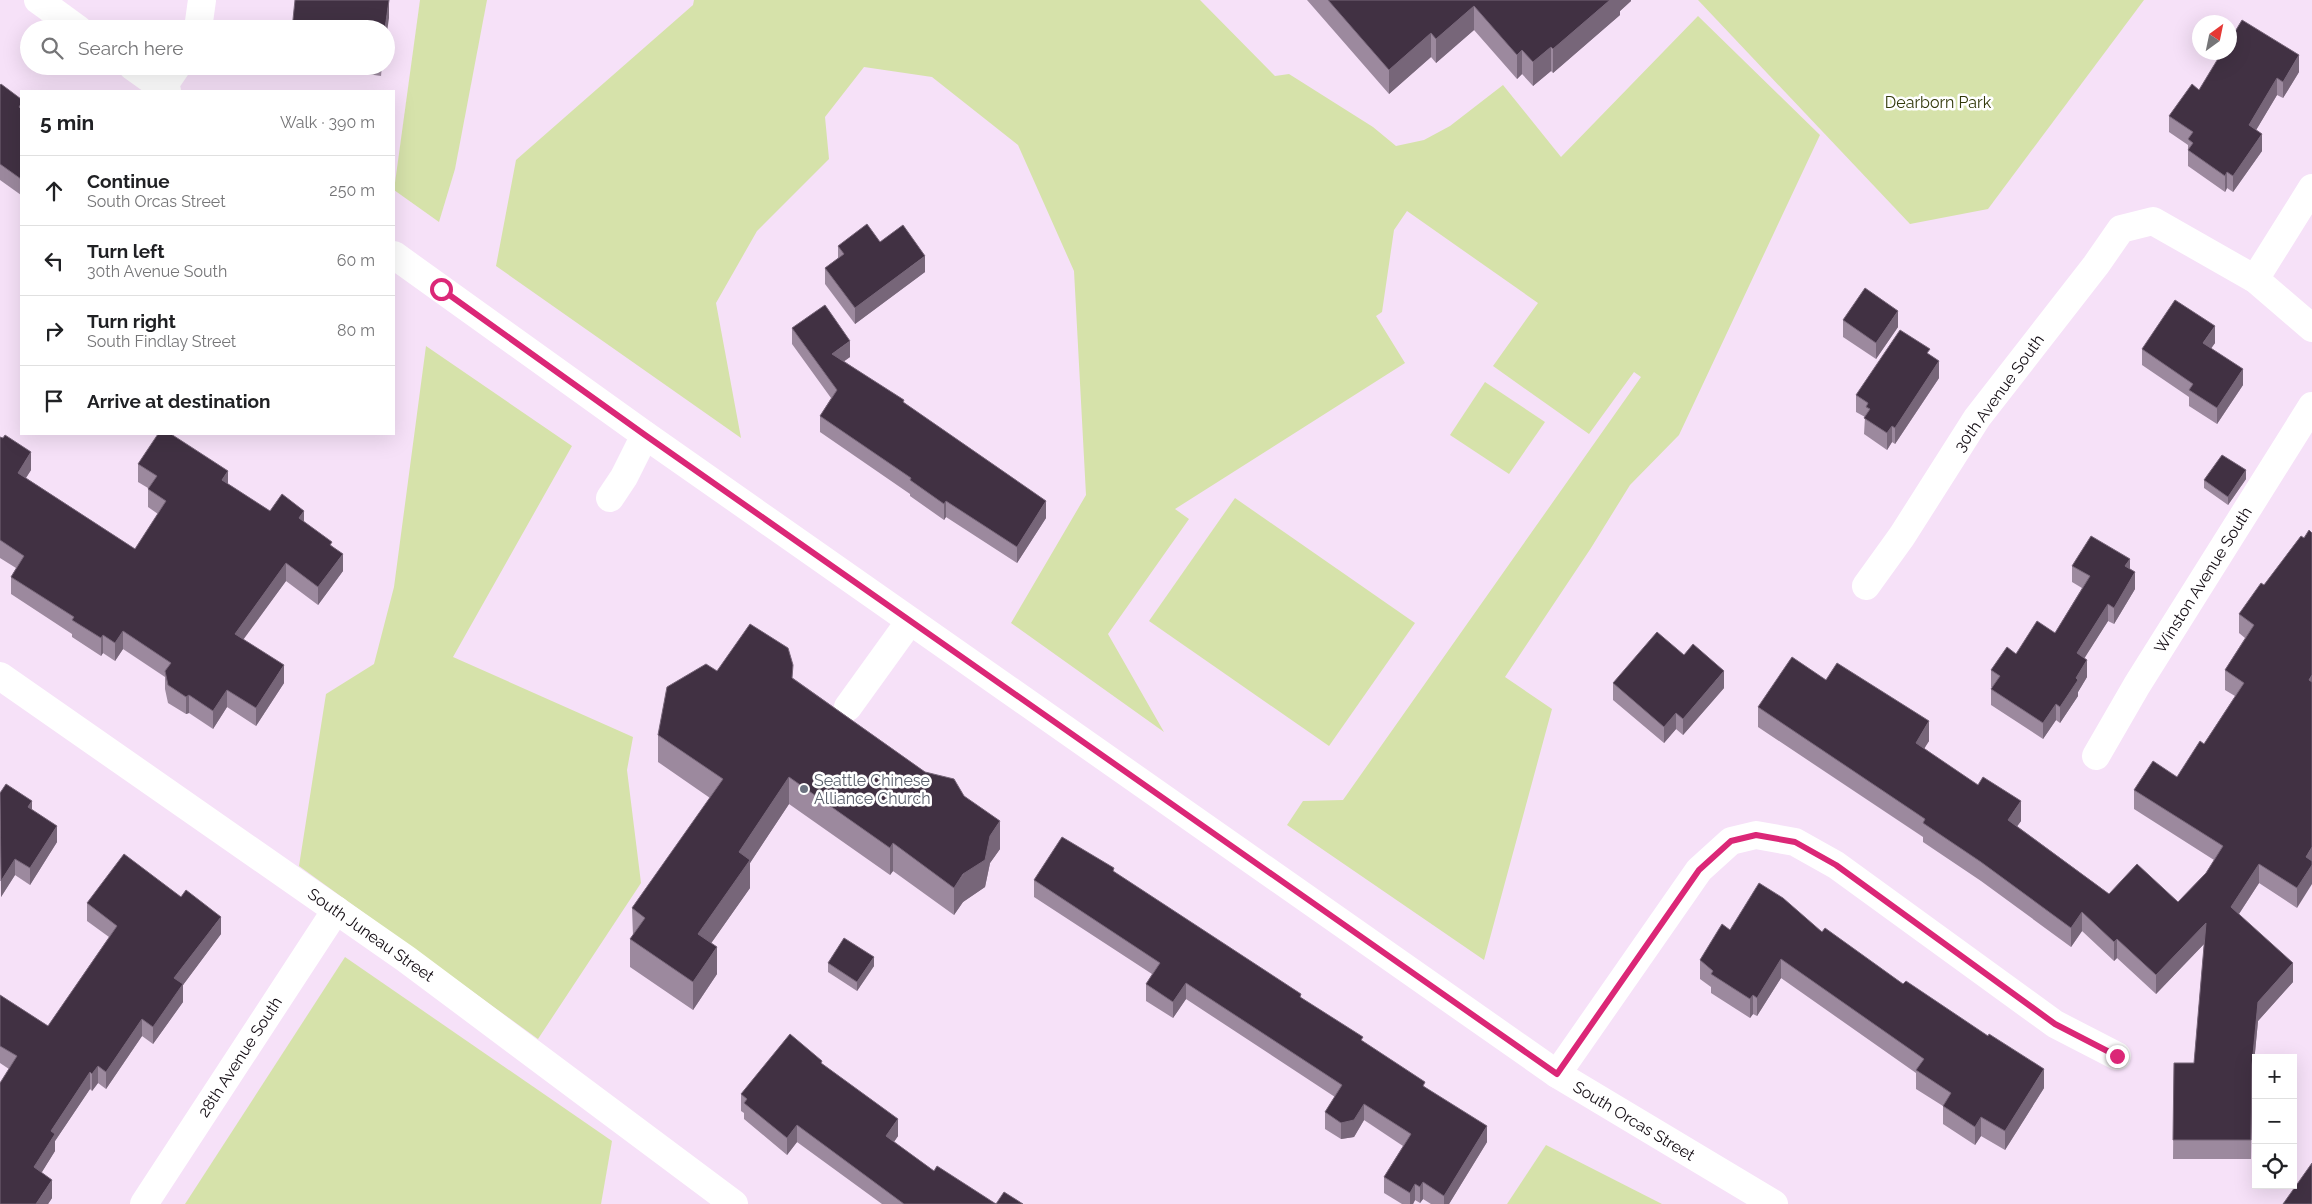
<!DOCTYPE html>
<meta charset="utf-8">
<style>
:root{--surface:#fff;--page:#f6f6f6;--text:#202124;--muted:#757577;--line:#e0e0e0}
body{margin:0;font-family:Raleway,sans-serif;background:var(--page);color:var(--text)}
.controls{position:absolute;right:15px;bottom:15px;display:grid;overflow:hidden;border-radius:0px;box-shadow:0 5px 20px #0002}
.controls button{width:45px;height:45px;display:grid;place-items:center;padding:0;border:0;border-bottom:1px solid var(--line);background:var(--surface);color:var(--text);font:25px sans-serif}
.compass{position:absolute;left:2192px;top:15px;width:45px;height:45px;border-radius:50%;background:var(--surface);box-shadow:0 5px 20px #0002;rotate:33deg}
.stop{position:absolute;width:15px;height:15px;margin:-11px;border:4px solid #db2777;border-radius:50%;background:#fff}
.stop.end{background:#db2777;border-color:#fff;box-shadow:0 1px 5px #0008}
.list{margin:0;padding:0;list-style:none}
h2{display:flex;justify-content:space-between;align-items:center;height:65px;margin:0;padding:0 20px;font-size:21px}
h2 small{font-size:16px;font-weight:400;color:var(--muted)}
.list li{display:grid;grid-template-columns:32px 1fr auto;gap:15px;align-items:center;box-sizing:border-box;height:70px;padding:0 20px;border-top:1px solid var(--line)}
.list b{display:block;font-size:19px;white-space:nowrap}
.list p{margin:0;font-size:16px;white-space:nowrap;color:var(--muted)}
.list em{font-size:16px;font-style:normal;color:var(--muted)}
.icon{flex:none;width:28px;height:28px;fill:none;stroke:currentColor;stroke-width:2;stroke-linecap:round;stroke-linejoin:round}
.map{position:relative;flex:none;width:2312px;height:1204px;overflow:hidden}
.search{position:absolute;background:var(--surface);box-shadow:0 5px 20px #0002;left:20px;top:20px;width:375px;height:55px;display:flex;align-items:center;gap:12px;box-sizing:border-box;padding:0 18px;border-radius:28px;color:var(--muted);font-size:19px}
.panel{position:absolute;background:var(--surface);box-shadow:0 5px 20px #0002;left:20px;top:90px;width:375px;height:345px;border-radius:0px}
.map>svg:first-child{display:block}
.green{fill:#d6e2aa}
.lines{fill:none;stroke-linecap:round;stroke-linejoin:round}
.minor{stroke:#fff;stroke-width:28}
.wall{fill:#9c899e}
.shaded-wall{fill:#776679}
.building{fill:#413143;stroke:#776679}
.route{stroke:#db2777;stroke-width:6}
.worship-dot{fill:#6b7280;stroke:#fff;stroke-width:2}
.labels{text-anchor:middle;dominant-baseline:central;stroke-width:5;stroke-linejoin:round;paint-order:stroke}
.park-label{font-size:16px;fill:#32390a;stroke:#fff}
.street-label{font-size:16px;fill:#130c13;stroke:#fff}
.worship-label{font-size:16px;fill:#5b616d;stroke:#fff;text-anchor:start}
</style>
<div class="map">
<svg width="2312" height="1204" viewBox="0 0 2312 1204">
<rect width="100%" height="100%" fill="#f6e1f8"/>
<g class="green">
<polygon points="420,0 487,0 455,169 439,222 394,190"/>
<polygon points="694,0 1200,0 1275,76 1289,74 1373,127 1396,146 1424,140 1450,126 1503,85 1561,157 1698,16 1820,135 1679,435 1630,485 1591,548 1505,677 1552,709 1484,960 1287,825 1303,801 1343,800 1641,377 1634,372 1589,434 1493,366 1538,303 1407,211 1394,230 1382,312 1376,316 1405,363 1175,509 1189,519 1108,634 1164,732 1011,623 1086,495 1074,271 1018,145 932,77 864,67 825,117 829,159 757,231 716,303 741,438 496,266 516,160 693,5"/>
<polygon points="1698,0 2144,0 1988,209 1910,224"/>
<polygon points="426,346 572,446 453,657 633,737 627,770 641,883 538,1039 299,866 326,694 374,664 394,587"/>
<polygon points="1485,382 1545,422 1509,474 1450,435"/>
<polygon points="1235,498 1415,623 1329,746 1149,621"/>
<polygon points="345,957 612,1141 601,1204 185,1204"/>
<polygon points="1546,1145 1662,1204 1507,1204"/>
</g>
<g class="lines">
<g class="minor">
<polyline points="38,0 78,29"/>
<polyline points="198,29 202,0"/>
<polyline points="132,66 167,91"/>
<polyline points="162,88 177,66"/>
<polyline points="394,255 645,435 1557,1074 1774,1204"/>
<polyline points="2255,279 2312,188"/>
<polyline points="610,498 624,477 645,435"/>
<polyline points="1866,586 1902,536 1977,418 2096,265 2121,229 2153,221 2255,279 2312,328"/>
<polyline points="0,676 406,959 734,1204"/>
<polyline points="848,707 910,621"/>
<polyline points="2096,756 2137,685 2312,406"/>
<polyline points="1557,1074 1699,870 1731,841 1756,835 1795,842 1836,865 2055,1024 2117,1056"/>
<polyline points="144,1204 336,910"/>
</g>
</g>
<g class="wall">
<polygon points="1307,0 1631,0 1631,1 1620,11 1620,15 1553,73 1551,71 1533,86 1522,74 1517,79 1474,30 1436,63 1431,57 1389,94"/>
<polygon points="312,66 382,66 381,76"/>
<polygon points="2299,72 2283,98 2277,95 2256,130 2262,151 2233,192 2227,188 2225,192 2188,166 2188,145 2169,132 2169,116 2199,90"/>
<polygon points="0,85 21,99 21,195 0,180"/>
<polygon points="838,246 925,272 855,324 825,284 825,268 838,258"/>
<polygon points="1843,320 1898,327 1876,359 1843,337"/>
<polygon points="792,328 850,357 844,361 904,403 1046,518 1017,563 946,517 944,520 910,496 910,494 820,432 820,416 831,398 792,344"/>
<polygon points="2215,343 2211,348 2243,385 2217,424 2189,406 2189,397 2142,365 2142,349"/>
<polygon points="1930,355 1939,378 1895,444 1892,442 1887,450 1864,434 1865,417 1856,412 1856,395"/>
<polygon points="0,437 31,470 26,478 135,549 158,514 148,507 148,488 138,482 138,464 228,484 270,511 304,522 332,546 343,571 318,605 286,581 243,639 284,683 256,726 227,707 213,729 189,713 186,714 168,703 165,689 165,677 123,649 115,661 103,653 101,656 72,637 72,634 11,594 11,577 16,568 0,558"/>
<polygon points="2246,479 2228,505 2204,488 2204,480"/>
<polygon points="2301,536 2297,908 2259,883 2239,914 2293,982 2258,1021 2252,1084 2251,1159 2173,1159 2174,1063 2194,1063 2204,944 2156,994 2117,958 2114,961 2082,931 2071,947 1981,881 1923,842 1923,837 1758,727 1758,707 1826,680 1929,741 1924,748 2021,821 2017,826 2109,894 2178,902 2206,873 2214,860 2134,809 2134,790 2177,777 2204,744 2235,696 2225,690 2225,670 2245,638 2239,633 2239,614 2264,585"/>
<polygon points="2072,566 2130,569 2135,589 2114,624 2108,621 2084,658 2087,677 2078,692 2078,696 2060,723 2056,720 2043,739 1991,705 1991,689 1992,687 1991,687 1991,670 2016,654 2055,633 2082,588 2072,582"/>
<polygon points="1684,655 1724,688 1683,735 1676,729 1664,743 1613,700 1613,683"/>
<polygon points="717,671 793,678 925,772 964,796 1000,849 990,863 985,887 963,902 954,915 893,871 890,875 789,804 750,863 750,888 711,943 717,974 693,1010 630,967 630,939 633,936 632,908 710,798 658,762 658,735"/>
<polygon points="0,793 32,810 57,842 30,885 15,875 1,897"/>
<polygon points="1114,872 1301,998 1363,1042 1425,1087 1487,1142 1449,1204 1431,1204 1423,1199 1420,1203 1415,1200 1413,1204 1402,1204 1384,1193 1384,1177 1403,1146 1364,1120 1354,1137 1341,1139 1325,1129 1325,1112 1335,1097 1186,999 1173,1018 1146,1001 1146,984 1152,974 1034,897 1034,880"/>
<polygon points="87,903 221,934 183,985 183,1002 153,1044 142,1036 106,1089 98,1083 92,1091 90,1089 55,1141 55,1151 41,1173 52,1198 48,1204 9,1069 0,1063 0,995 48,1026 109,937 87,921"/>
<polygon points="1730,930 1822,932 2044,1088 2005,1150 1981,1136 1975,1145 1943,1124 1943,1106 1916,1089 1916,1073 1781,978 1757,1016 1753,1014 1750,1018 1711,993 1711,987 1700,979 1700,960"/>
<polygon points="828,963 874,966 857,991 828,972"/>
<polygon points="822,1064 898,1136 894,1142 934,1171 996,1204 1023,1204 882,1204 797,1142 787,1155 744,1119 744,1113 741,1111 741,1094"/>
</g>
<g class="shaded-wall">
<polygon points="389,0 389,18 386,39 386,29 385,29"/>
<polygon points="1610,0 1631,0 1631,1 1620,11 1620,15 1553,73 1553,49"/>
<polygon points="1474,6 1474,30 1436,63 1436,39"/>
<polygon points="1431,33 1431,57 1389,94 1389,70"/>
<polygon points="1551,47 1551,71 1533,86 1533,62"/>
<polygon points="1522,50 1522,74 1517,79 1517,55"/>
<polygon points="2299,55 2299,72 2283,98 2283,82"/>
<polygon points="2277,78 2277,95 2249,142 2249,125"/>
<polygon points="2262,134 2262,151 2233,192 2233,176"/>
<polygon points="2227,172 2227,188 2225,192 2225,176"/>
<polygon points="925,256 925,272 855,324 855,308"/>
<polygon points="1898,311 1898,327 1876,359 1876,343"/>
<polygon points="2215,326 2215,343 2203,360 2203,343"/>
<polygon points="850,341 850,357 832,370 832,354"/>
<polygon points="1939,361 1939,378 1895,444 1895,428"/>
<polygon points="2243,369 2243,385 2217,424 2217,408"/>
<polygon points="1892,426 1892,442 1887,450 1887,433"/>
<polygon points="31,452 31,470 18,490 18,473"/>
<polygon points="2246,470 2246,479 2228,505 2228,497"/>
<polygon points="228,471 228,489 222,480"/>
<polygon points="946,501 946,517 944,520 944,504"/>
<polygon points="1046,501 1046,518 1017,563 1017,547"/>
<polygon points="304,511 304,529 299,518"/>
<polygon points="343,554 343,571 318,605 318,587"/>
<polygon points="2130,559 2130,576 2125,566"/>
<polygon points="286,563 286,581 235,651 235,634"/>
<polygon points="2135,572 2135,589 2114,624 2114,608"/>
<polygon points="2108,604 2108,621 2077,670 2077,653"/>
<polygon points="123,631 123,649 115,661 115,643"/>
<polygon points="103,635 103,653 101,656 101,638"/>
<polygon points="2087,660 2087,677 2078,692 2078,696 2060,723 2060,707 2076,678"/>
<polygon points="284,665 284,683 256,726 256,708"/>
<polygon points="1724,671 1724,688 1683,735 1683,719"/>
<polygon points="2312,675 2312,694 2309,680"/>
<polygon points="227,690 227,707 213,729 213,711"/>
<polygon points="189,695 189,713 186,714 186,697"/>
<polygon points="2056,704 2056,720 2043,739 2043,723"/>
<polygon points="1676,713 1676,729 1664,743 1664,727"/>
<polygon points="1929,721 1929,741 1916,762 1916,743"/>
<polygon points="789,777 789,804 750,863 750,888 698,962 698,934 739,852"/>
<polygon points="32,801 32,817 28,807"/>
<polygon points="2021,801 2021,821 2008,839 2008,820"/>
<polygon points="1000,821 1000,849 990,863 985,887 963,902 954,915 954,888"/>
<polygon points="57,826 57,842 30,885 30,868"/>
<polygon points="893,843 893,871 890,875 890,848"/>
<polygon points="2312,847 2312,884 2297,908 2297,888 2306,857"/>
<polygon points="15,859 15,875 1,897 1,881"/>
<polygon points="2259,864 2259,883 2231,926 2231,907"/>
<polygon points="2082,912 2082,931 2071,947 2071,928"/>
<polygon points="221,917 221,934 183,985 183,1002 153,1044 153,1027 174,978"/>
<polygon points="2206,923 2206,942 2156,994 2156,975"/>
<polygon points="2117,939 2117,958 2114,961 2114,942"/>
<polygon points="717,947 717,974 693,1010 693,982"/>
<polygon points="874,957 874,966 857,991 857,982"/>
<polygon points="1781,959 1781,978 1757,1016 1757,998"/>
<polygon points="2293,963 2293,982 2258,1021 2252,1084 2251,1159 2252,1065 2258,1002"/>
<polygon points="1186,983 1186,999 1173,1018 1173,1002"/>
<polygon points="1753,995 1753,1014 1750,1018 1750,999"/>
<polygon points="142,1019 142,1036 106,1089 106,1072"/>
<polygon points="98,1066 98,1083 92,1091 92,1074"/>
<polygon points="2044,1069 2044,1088 2005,1150 2005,1131"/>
<polygon points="90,1072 90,1089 55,1141 55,1151 34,1185 34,1167 51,1131"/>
<polygon points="1364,1104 1364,1120 1354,1137 1341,1139 1341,1123"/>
<polygon points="1981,1117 1981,1136 1975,1145 1975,1127"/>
<polygon points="898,1119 898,1136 886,1153 886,1136"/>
<polygon points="797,1125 797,1142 787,1155 787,1138"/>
<polygon points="1487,1126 1487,1142 1449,1204 1444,1204 1444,1196"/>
<polygon points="52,1180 52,1198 48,1204 36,1204"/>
<polygon points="1423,1182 1423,1199 1420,1203 1420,1187"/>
<polygon points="1415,1184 1415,1200 1413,1204 1410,1204 1410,1193"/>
</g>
<g class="building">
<polygon points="295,0 389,0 385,29 292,29"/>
<polygon points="1328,0 1610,0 1553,49 1551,47 1533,62 1522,50 1517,55 1474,6 1436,39 1431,33 1389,70"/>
<polygon points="2242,20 2299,55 2283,82 2277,78 2249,125 2262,134 2233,176 2227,172 2225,176 2188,150 2193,143 2188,139 2193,132 2169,116 2192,84 2199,90 2222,52 2230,52 2230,40"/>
<polygon points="1,84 21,99 21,104 19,107 21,109 21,179 0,164 0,85"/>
<polygon points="867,224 880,242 903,225 925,256 855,308 825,268 844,254 838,246"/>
<polygon points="1865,288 1898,311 1876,343 1843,320"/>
<polygon points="2175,300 2215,326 2203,343 2243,369 2217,408 2189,390 2193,384 2142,349"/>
<polygon points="825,305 850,341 832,354 904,400 903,402 1046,501 1017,547 946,501 944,504 910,480 911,478 820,416 837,390 792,328"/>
<polygon points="1900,330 1930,349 1927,353 1939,361 1895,428 1892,426 1887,433 1864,418 1870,409 1866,407 1868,403 1856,395"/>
<polygon points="158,434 171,434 228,471 222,480 270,511 282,494 304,511 299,518 332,542 330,545 343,554 318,587 286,563 235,634 284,665 256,708 227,690 213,711 189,695 186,697 168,685 165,671 171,663 123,631 115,643 103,635 101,638 72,620 74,617 11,577 24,556 0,540 0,437 3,438 5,435 31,452 18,473 135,549 166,501 148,489 157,476 138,464"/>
<polygon points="2222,455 2246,470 2228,497 2204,480"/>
<polygon points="2309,530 2312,533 2312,675 2309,680 2312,682 2312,847 2306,857 2312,861 2312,865 2297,888 2259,864 2231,907 2293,963 2258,1002 2252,1065 2251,1140 2173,1140 2174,1063 2194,1063 2206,923 2156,975 2117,939 2114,942 2082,912 2071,928 1981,862 1923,823 1925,819 1758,707 1792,657 1826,680 1837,663 1929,721 1916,743 1978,785 1983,777 2021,801 2008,820 2109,894 2137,864 2178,902 2206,873 2223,846 2134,790 2153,761 2177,777 2200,741 2204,744 2244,683 2225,670 2254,625 2239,614 2261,583 2264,585 2301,536 2304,538"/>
<polygon points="2091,536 2130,559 2125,566 2135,572 2114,608 2108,604 2077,653 2087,660 2076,678 2078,680 2060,707 2056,704 2043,723 1991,689 2000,676 1991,670 2007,647 2016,654 2037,621 2055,633 2090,576 2072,566"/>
<polygon points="750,624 788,648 793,665 792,678 925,772 954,779 964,796 1000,821 990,836 985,860 963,874 954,888 893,843 890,848 789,777 739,852 750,860 698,934 717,947 693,982 630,939 645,918 632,908 723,779 658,735 667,687 706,664 717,671"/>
<polygon points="1657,632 1684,655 1693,644 1724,671 1683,719 1676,713 1664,727 1613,683"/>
<polygon points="6,784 32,801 28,807 57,826 30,868 15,859 1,881 0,793"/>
<polygon points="1062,837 1114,868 1113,871 1301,994 1300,997 1363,1037 1361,1040 1425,1082 1423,1086 1487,1126 1444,1196 1423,1182 1420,1187 1415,1184 1410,1193 1384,1177 1411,1134 1364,1104 1354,1120 1341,1123 1325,1112 1342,1085 1186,983 1173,1002 1146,984 1160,963 1034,880"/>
<polygon points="124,854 181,897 186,890 221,917 174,978 183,984 153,1027 142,1019 106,1072 98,1066 92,1074 90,1072 51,1131 55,1134 34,1167 52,1180 36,1204 0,1204 0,1083 17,1056 0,1046 0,995 48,1026 117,926 87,903"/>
<polygon points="1759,883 1783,898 1822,932 1825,928 1903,984 1906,981 1988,1036 1989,1034 2044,1069 2005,1131 1981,1117 1975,1127 1943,1106 1951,1093 1916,1070 1924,1059 1781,959 1757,998 1753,995 1750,999 1711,974 1713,971 1700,960 1722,924 1730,930"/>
<polygon points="844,938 874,957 857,982 828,963"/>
<polygon points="790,1034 822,1061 821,1063 898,1119 886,1136 934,1171 937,1166 996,1204 1004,1192 1023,1204 904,1204 797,1125 787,1138 744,1103 747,1099 741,1094"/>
<polygon points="2312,1163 2312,1204 2283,1204"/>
</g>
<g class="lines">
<polyline class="route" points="441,289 645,435 1557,1074 1699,870 1731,841 1756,835 1795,842 1836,865 2055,1024 2117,1056"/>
</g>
<circle class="worship-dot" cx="804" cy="789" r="5"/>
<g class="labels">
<g class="park-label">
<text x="1938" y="102">Dearborn Park</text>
</g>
<g class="street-label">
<text transform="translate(1999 393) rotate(-54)">30th Avenue South</text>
<text transform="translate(2203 580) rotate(-58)">Winston Avenue South</text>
<text transform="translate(371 935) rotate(35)">South Juneau Street</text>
<text transform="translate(240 1057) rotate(-57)">28th Avenue South</text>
<text transform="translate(1634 1121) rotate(31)">South Orcas Street</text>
</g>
<g class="worship-label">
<text x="814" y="780">Seattle Chinese<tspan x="814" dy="18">Alliance Church</tspan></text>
</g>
</g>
</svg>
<div class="controls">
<button>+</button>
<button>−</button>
<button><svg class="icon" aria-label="locate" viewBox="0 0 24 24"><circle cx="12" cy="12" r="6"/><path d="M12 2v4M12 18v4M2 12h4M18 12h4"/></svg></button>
</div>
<svg class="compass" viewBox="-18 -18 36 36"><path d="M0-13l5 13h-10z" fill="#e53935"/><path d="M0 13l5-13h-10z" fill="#757577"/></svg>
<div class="stop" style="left:441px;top:289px"></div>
<div class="stop end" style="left:2117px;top:1056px"></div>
<div class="search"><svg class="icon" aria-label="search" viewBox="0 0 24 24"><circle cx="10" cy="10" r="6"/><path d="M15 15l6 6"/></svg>Search here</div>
<section class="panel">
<h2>5 min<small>Walk · 390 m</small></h2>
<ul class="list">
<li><svg class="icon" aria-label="ahead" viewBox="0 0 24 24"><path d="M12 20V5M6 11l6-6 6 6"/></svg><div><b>Continue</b><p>South Orcas Street</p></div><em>250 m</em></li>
<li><svg class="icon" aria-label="left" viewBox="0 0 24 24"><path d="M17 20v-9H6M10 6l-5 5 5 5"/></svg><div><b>Turn left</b><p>30th Avenue South</p></div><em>60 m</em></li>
<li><svg class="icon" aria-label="right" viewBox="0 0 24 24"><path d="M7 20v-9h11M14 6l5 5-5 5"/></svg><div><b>Turn right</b><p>South Findlay Street</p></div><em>80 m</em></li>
<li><svg class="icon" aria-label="arrive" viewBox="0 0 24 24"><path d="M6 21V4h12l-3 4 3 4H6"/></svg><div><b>Arrive at destination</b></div></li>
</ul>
</section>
</div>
